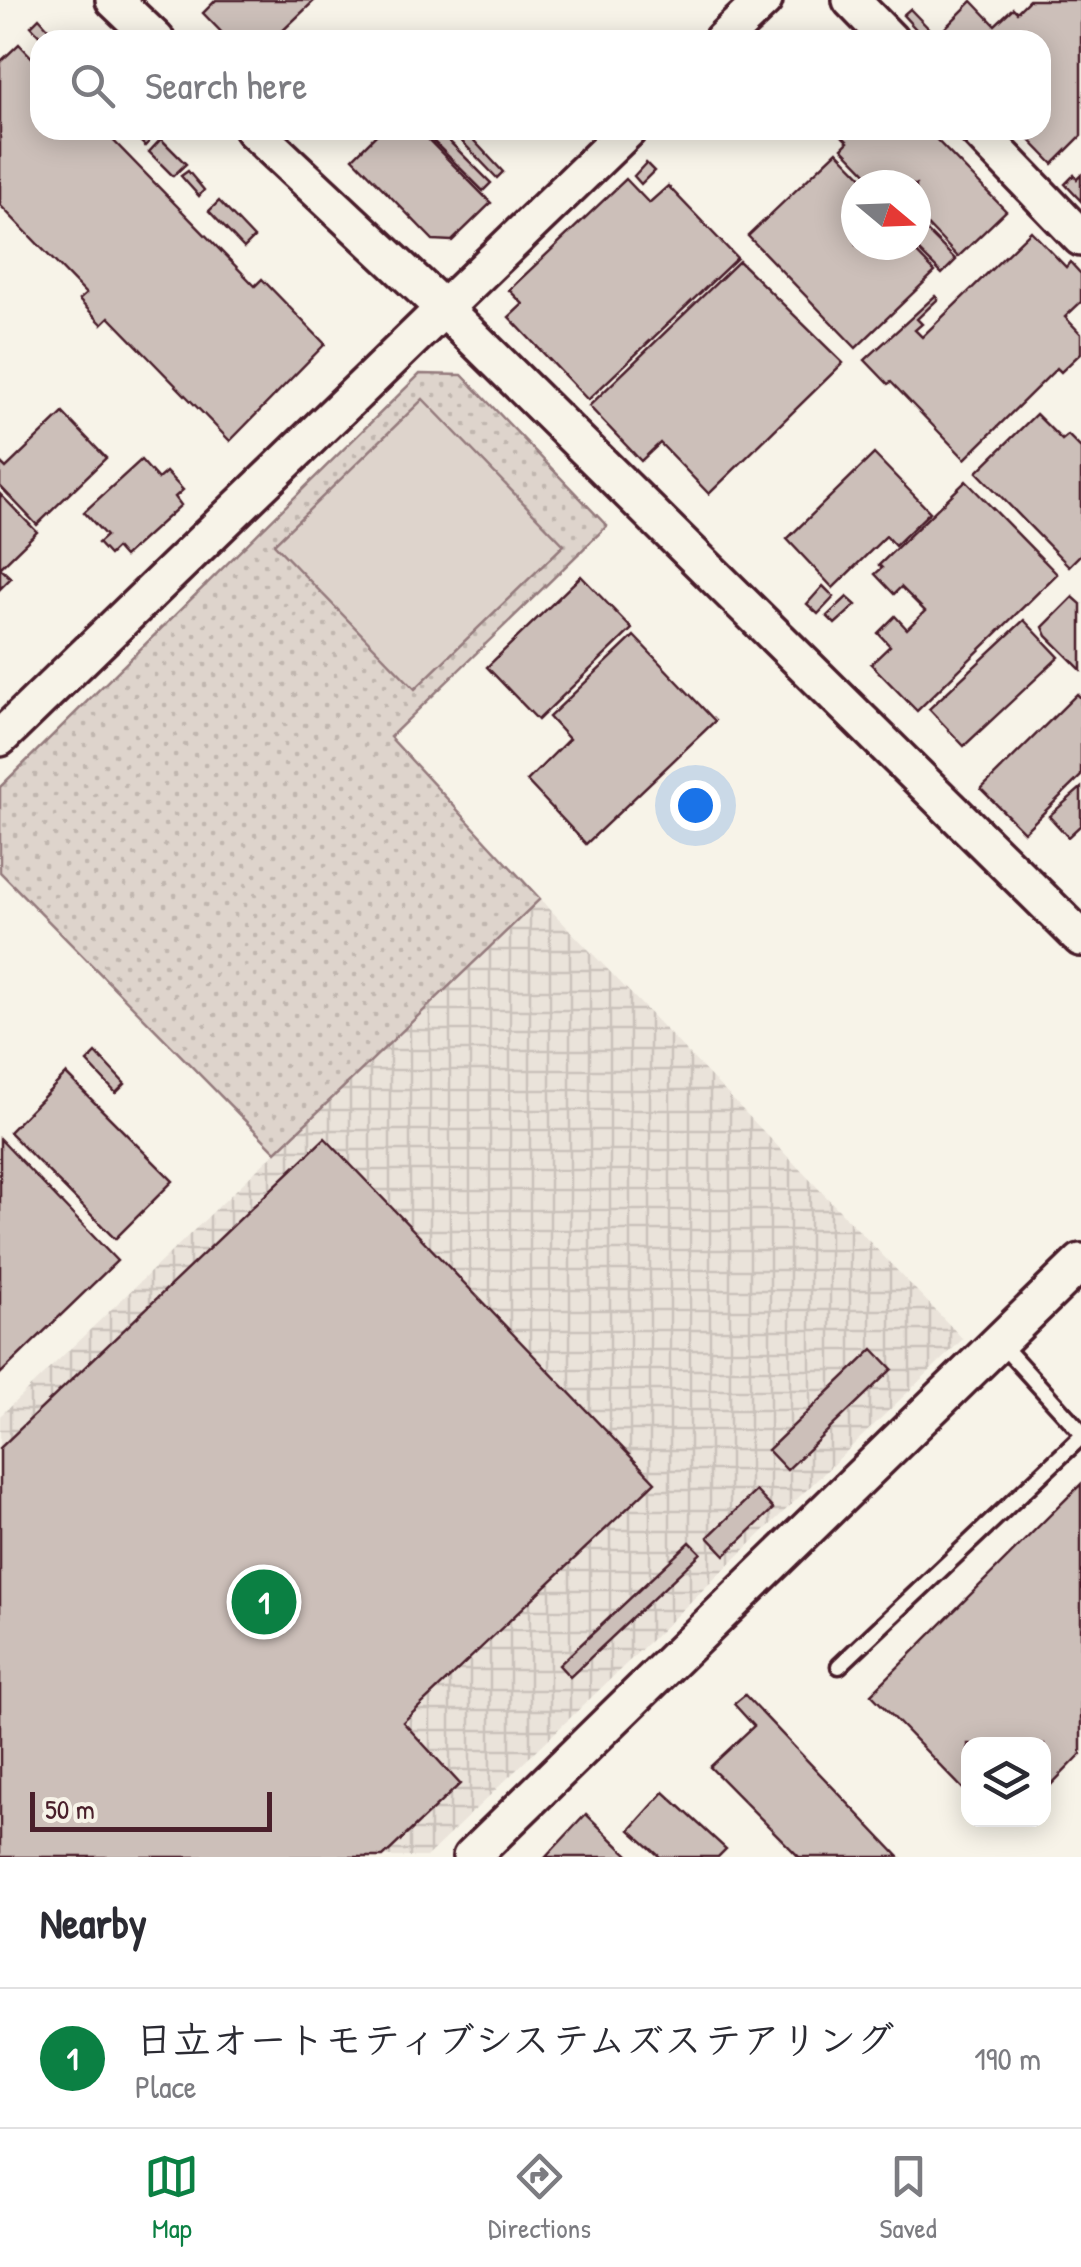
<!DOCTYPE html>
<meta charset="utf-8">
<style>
:root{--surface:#fff;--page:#f2f2f3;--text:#2b2b33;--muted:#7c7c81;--line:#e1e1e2;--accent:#0b8043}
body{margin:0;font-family:"Patrick Hand","Klee One",sans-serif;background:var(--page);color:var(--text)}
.controls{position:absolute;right:30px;bottom:30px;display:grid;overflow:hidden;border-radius:20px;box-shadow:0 5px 25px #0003}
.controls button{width:90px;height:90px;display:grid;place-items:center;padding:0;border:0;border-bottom:2px solid var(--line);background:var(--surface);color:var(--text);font:50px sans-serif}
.compass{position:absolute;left:841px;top:170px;width:90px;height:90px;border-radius:50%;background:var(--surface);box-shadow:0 5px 25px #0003;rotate:109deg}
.scale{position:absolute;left:30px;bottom:25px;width:242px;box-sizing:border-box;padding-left:10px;border:5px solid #4a1f2b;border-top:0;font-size:28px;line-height:35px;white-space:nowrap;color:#4a1f2b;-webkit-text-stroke:8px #f7f3e8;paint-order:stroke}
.you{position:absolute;left:695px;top:805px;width:35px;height:35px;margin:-25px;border:8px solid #fff;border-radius:50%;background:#1a73e8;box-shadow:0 0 0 15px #1a73e833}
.badge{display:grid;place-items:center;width:65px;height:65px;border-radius:50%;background:var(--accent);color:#fff;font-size:32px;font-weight:700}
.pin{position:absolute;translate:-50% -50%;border:5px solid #fff;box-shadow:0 2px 10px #0006}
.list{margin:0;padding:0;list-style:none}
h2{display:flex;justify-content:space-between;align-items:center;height:130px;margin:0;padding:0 40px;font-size:42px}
h2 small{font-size:32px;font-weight:400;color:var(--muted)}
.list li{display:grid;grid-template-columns:65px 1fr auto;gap:30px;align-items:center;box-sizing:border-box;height:140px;padding:0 40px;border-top:2px solid var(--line)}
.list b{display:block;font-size:38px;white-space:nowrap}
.list p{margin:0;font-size:32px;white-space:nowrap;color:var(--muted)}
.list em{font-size:32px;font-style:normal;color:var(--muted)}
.icon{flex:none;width:55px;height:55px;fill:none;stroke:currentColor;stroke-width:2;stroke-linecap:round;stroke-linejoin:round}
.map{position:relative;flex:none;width:1081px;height:1857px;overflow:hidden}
.search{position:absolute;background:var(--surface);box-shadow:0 5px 25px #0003;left:30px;right:30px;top:30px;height:110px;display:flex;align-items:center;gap:25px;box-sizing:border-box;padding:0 35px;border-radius:30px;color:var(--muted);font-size:38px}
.sheet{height:270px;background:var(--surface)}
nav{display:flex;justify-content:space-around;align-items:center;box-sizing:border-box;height:140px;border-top:2px solid var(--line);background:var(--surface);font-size:28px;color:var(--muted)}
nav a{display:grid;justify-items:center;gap:5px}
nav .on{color:var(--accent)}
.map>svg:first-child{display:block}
.industrial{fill:url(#industrial-grid)}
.grass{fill:url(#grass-dots);stroke:#947a7c;stroke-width:2.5}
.garden{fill:#ded4cc;stroke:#947a7c;stroke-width:2.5}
.building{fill:#ccbfb9;stroke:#4a1f2b;stroke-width:2.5}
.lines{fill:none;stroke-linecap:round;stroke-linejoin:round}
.service-casing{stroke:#4a1f2b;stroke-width:21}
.tertiary-casing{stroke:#4a1f2b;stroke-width:42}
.service{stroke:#f7f3e8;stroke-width:14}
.tertiary{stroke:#f7f3e8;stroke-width:35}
</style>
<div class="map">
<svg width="1081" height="1857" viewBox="0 0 1081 1857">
<defs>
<pattern id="industrial-grid" width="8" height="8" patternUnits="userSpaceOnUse" patternTransform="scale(2.5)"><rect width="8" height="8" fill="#eae3da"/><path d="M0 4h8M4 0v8" fill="none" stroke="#cac2bb"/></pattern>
<pattern id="grass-dots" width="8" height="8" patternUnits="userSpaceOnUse" patternTransform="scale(2.5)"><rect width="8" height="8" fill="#ded4cc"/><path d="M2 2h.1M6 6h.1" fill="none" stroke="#c0b6af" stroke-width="1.8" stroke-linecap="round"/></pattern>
</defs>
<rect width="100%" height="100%" fill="#f7f3e8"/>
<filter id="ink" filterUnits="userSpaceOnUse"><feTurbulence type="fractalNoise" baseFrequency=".01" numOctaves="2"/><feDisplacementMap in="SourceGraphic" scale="20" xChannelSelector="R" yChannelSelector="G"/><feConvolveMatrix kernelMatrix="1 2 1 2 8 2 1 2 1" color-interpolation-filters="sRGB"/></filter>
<g filter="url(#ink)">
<polygon class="industrial" points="540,899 963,1339 426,1857 0,1857 0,1416"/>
<polygon class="grass" points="420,374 462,375 607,526 390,737 540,899 276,1152 0,872 0,787"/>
<polygon class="garden" points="423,399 564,545 415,689 274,544"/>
<g class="building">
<polygon points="216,0 315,0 273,40 229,40 203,13"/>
<polygon points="1029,0 1081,0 1081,136 1053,164 1020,130 1041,130 1041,40 933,40 972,1 995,25 1013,8 1017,12"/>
<polygon points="910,9 935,35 930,40 926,40 903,15"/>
<polygon points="39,18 59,40 44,40 31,26"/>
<polygon points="19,44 40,66 40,130 103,130 255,286 262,279 325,344 230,441 109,317 102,324 79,300 86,294 0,205 0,62"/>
<polygon points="129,130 151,130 155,135 145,146"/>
<polygon points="381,130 419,130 491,203 452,241 433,240 353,158"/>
<polygon points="451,130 464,130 503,172 497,178"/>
<polygon points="836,130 927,130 1006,211 958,257 916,213 916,185 878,185 842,148 848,142"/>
<polygon points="441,133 491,183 483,191 433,141"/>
<polygon points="161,139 186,164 173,176 149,152"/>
<polygon points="837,151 870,185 856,185 856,245 909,245 935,272 856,348 748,236"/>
<polygon points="646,163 654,171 641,184 634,176"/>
<polygon points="188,171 204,190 199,196 181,176"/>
<polygon points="1074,175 1077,179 1081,175 1081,201 1065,184"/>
<polygon points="626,179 649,203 668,186 737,258 588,400 509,317 523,304 509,290"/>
<polygon points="219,201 254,238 244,248 209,211"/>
<polygon points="916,220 956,260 942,274 913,245 916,245"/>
<polygon points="1031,231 1066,267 1070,262 1081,274 1081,302 1065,317 1081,334 1081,353 1061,372 1057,368 965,459 891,382 888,384 865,360 935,296 938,299 917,319 922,324 915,330 922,337"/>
<polygon points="739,261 843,363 709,494 660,443 641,461 589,406"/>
<polygon points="63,413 106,458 37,525 0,486 0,462 6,468"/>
<polygon points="1036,414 1062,440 1068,435 1081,448 1081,554 1069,566 977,472"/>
<polygon points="874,454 930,512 895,546 886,536 833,588 787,539"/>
<polygon points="141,460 158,479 166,472 183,490 175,497 181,505 124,557 116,548 109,555 98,543 106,536 84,512"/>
<polygon points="966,481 1057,574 917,711 871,664 890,646 878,633 895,616 907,629 925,611 901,587 894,594 875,574 882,568 879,565"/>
<polygon points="0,494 37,532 0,568 11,578 0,589"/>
<polygon points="581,576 632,629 538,720 487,667"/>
<polygon points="823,586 834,597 818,614 807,604"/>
<polygon points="847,597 856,605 835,624 827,616"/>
<polygon points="1073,597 1081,604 1081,670 1047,636 1043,627"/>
<polygon points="1024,620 1059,657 964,746 929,709"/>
<polygon points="634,636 715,721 586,844 527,781 569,739 549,717"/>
<polygon points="1077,694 1081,698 1081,776 1024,832 981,789"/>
<polygon points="1081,788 1081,825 1068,837 1049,816"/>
<polygon points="96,1053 125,1084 116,1093 87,1062"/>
<polygon points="66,1074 173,1181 115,1239 9,1132"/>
<polygon points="325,1138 655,1482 403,1722 460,1784 383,1857 0,1857 0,1448"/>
<polygon points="0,1139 117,1261 0,1374"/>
<polygon points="873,1349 892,1369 787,1470 768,1450"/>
<polygon points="1081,1484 1081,1754 1044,1792 1044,1744 968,1744 968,1794 871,1694"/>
<polygon points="756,1491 773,1509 725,1555 708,1537"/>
<polygon points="690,1542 701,1553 570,1677 559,1665"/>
<polygon points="745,1695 899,1857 799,1857 710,1767 754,1726 734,1704"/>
<polygon points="664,1792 726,1849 718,1857 660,1857 630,1830"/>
<polygon points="586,1814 630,1857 546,1857"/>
</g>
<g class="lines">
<g class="service-casing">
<g id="service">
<polyline points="1001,1344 1081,1432"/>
<polyline points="839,1666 1081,1437"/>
</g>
</g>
<g class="tertiary-casing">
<g id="tertiary">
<polyline points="114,0 156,40"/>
<polyline points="851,0 890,40"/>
<polyline points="722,40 764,0"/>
<polyline points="253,130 442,307 1081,938"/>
<polyline points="977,130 1081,238"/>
<polyline points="0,738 628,130"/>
<polyline points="471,1857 1081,1262"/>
</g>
</g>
<use href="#service" class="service"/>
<use href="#tertiary" class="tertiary"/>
</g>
</g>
</svg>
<div class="controls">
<button><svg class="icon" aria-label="layers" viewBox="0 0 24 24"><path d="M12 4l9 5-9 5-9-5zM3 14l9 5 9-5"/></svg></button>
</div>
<svg class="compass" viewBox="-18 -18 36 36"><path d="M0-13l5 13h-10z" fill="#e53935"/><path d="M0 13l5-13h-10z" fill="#7c7c81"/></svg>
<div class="scale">50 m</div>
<div class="you"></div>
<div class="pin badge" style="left:264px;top:1602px">1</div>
<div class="search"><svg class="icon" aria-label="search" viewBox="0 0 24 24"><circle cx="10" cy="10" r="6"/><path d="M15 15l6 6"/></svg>Search here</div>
</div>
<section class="sheet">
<h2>Nearby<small></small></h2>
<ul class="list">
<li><span class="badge">1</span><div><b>日立オートモティブシステムズステアリング</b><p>Place</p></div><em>190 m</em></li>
</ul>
</section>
<nav>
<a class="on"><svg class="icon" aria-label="map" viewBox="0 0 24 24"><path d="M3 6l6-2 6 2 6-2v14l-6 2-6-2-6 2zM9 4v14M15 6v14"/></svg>Map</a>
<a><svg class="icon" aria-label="directions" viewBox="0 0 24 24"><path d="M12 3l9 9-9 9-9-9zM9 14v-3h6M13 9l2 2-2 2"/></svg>Directions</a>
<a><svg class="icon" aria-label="saved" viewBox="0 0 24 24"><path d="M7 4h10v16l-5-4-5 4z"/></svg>Saved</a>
</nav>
